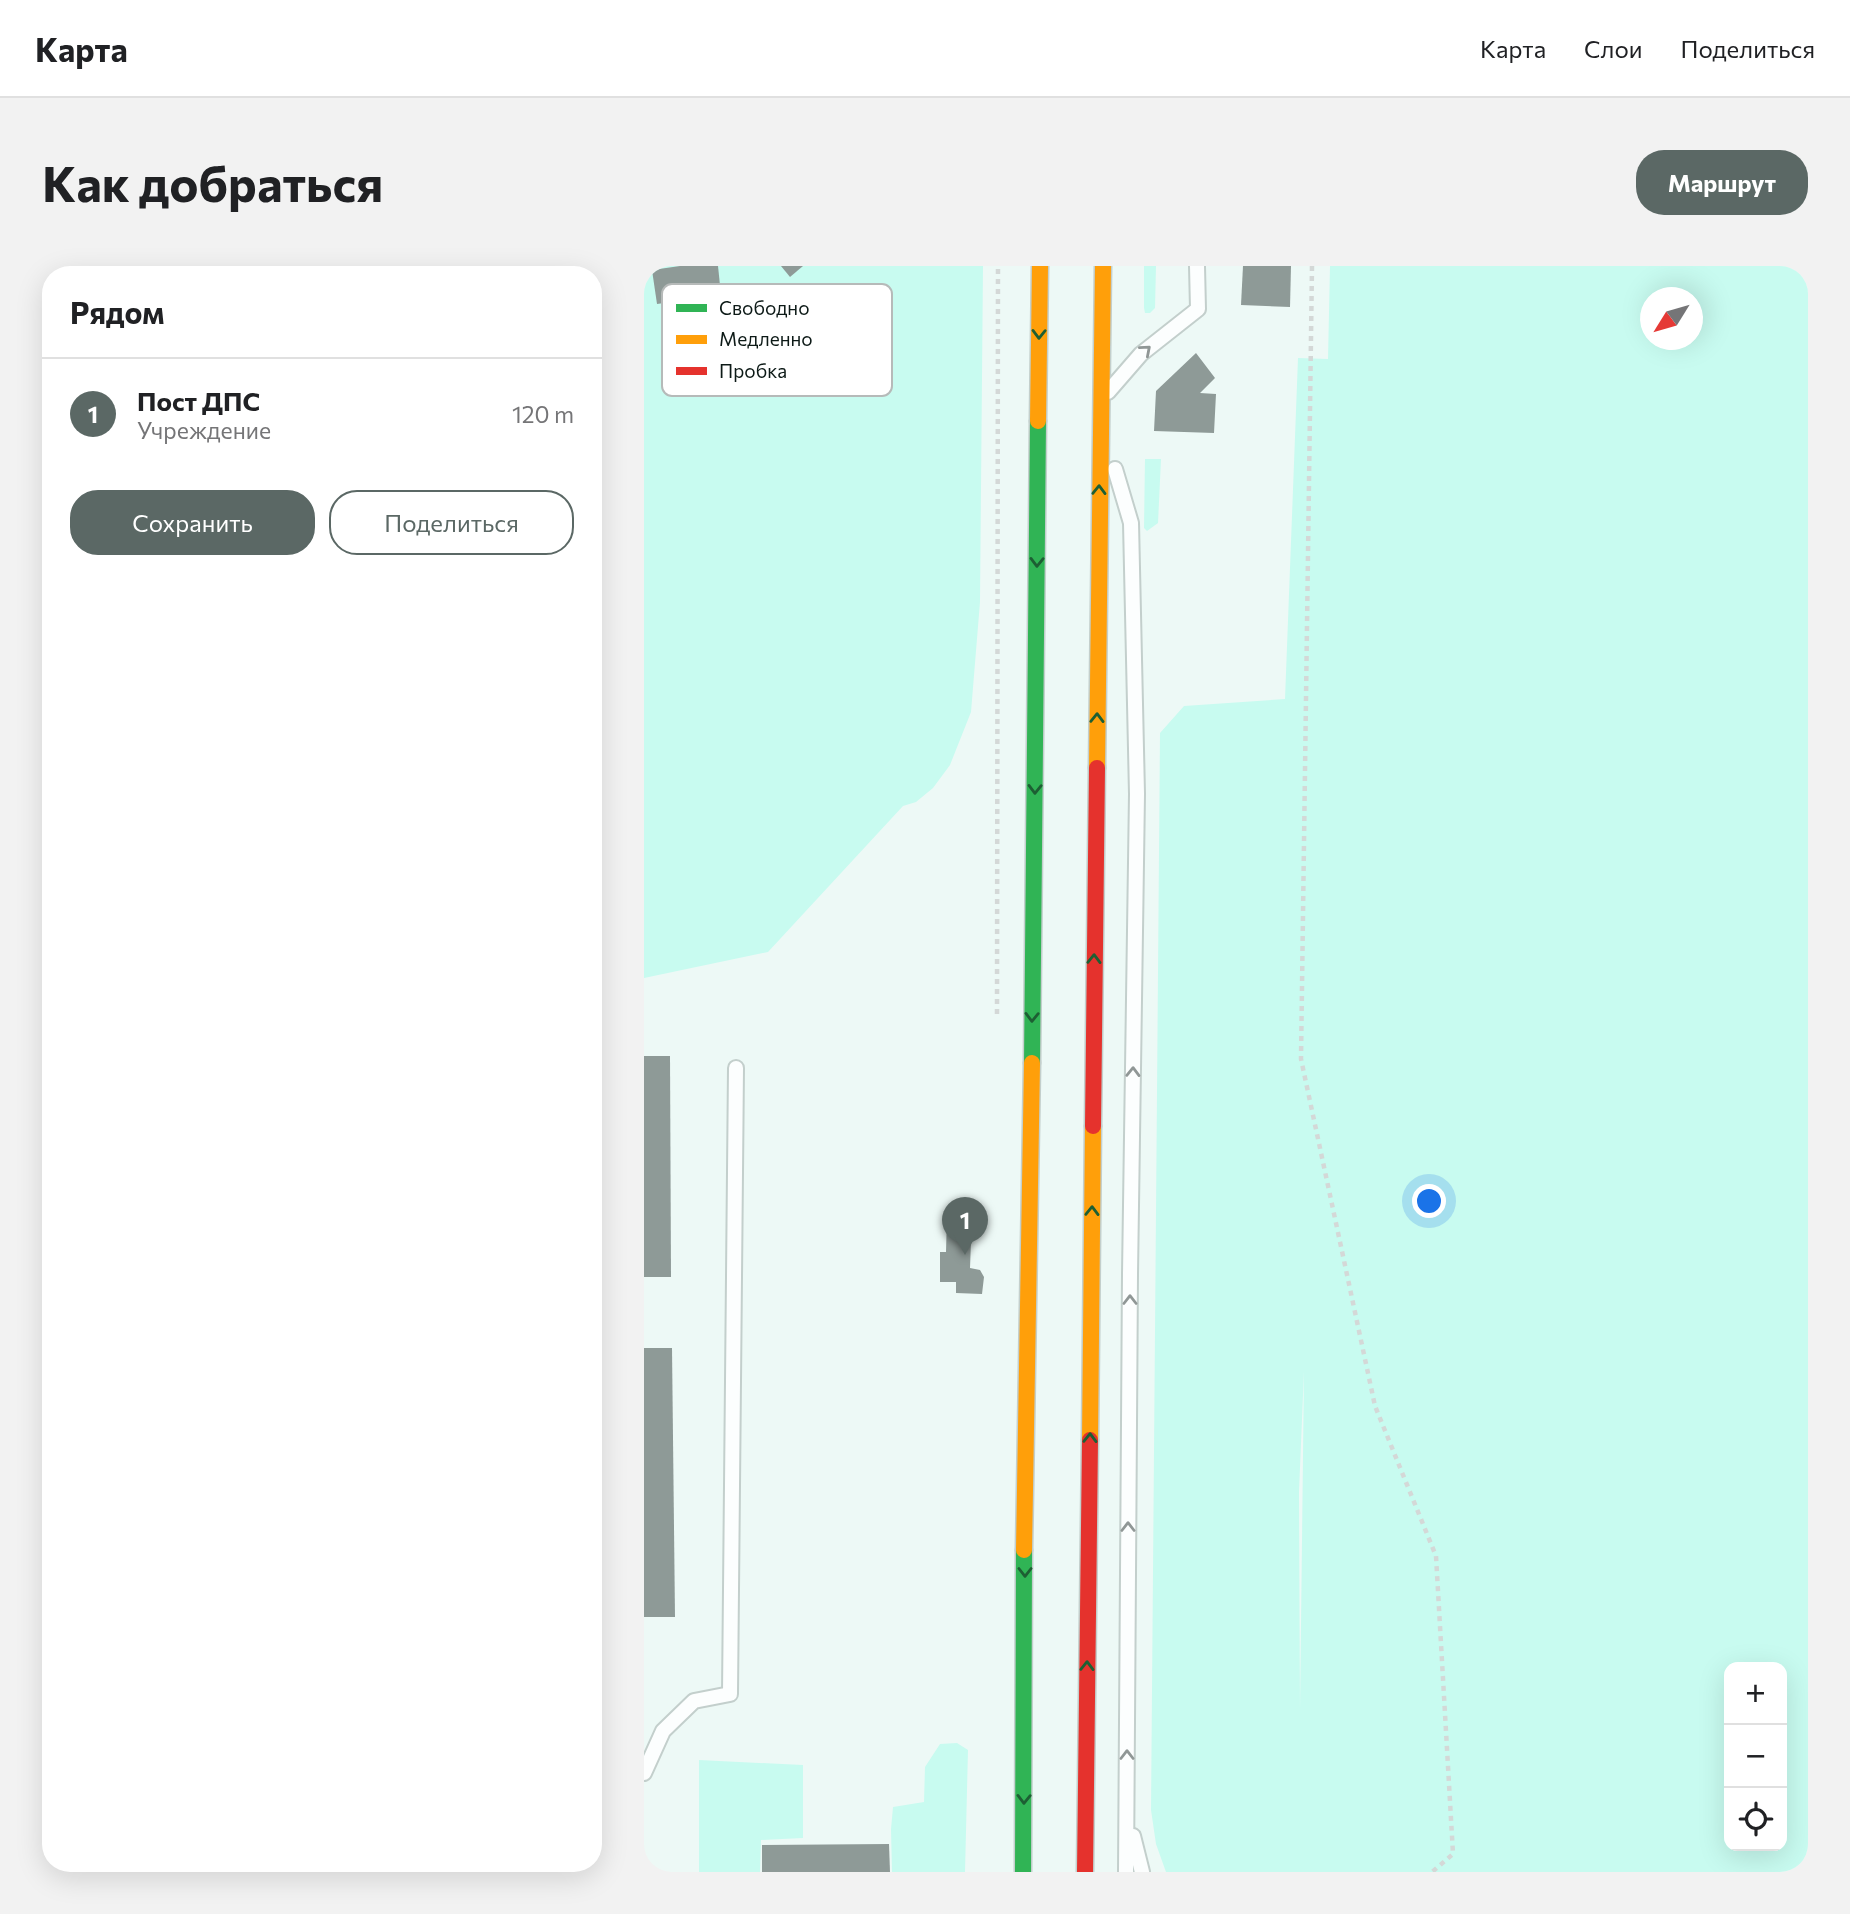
<!DOCTYPE html>
<html lang="ru">
<meta charset="utf-8">
<style>
:root{--surface:#fff;--page:#f2f2f2;--text:#202124;--muted:#757577;--line:#e0e0e0;--accent:#5b6865}
body{margin:0;font-family:Commissioner,sans-serif;background:var(--page);color:var(--text)}
.controls{position:absolute;right:21px;bottom:21px;display:grid;overflow:hidden;border-radius:14px;box-shadow:0 7px 28px #0002}
.controls button{width:63px;height:63px;display:grid;place-items:center;padding:0;border:0;border-bottom:2px solid var(--line);background:var(--surface);color:var(--text);font:35px sans-serif}
.compass{position:absolute;left:996px;top:21px;width:63px;height:63px;border-radius:50%;background:var(--surface);box-shadow:0 7px 28px #0002;rotate:233deg}
.you{position:absolute;left:786px;top:936px;width:24px;height:24px;margin:-18px;border:5px solid #fff;border-radius:50%;background:#1a73e8;box-shadow:0 0 0 10px #1a73e833}
.badge{display:grid;place-items:center;width:46px;height:46px;border-radius:50%;background:var(--accent);color:#fff;font-size:23px;font-weight:700}
.pin{position:absolute;translate:-50% -58px;filter:drop-shadow(0 2px 4px #0008)}
.pin::after{content:'';position:absolute;top:37px;width:24px;height:21px;background:inherit;clip-path:polygon(0 0,100% 0,50% 100%)}
.list{margin:0;padding:0;list-style:none}
h2{display:flex;justify-content:space-between;align-items:center;height:91px;margin:0;padding:0 28px;font-size:30px}
h2 small{font-size:23px;font-weight:400;color:var(--muted)}
.list li{display:grid;grid-template-columns:46px 1fr auto;gap:21px;align-items:center;box-sizing:border-box;height:112px;padding:0 28px;border-top:2px solid var(--line)}
.list b{display:block;font-size:26px;white-space:nowrap}
.list p{margin:0;font-size:23px;white-space:nowrap;color:var(--muted)}
.list em{font-size:23px;font-style:normal;color:var(--muted)}
.actions{display:flex;gap:14px;padding:21px 28px}
.actions a{flex:1;padding:16px 0;border:2px solid var(--accent);border-radius:28px;text-align:center;font-size:24px;color:var(--accent)}
.actions .main{background:var(--accent);color:#fff}
.icon{flex:none;width:38px;height:38px;fill:none;stroke:currentColor;stroke-width:2;stroke-linecap:round;stroke-linejoin:round}
.map{position:relative;flex:none;width:1164px;height:1606px;overflow:hidden;border-radius:28px}
header{display:flex;align-items:center;gap:42px;box-sizing:border-box;height:98px;padding:0 35px;background:var(--surface);border-bottom:2px solid var(--line)}
header strong{font-size:33px}
nav{display:flex;gap:38px;margin-inline-start:auto;font-size:24px}
.intro{display:flex;align-items:center;justify-content:space-between;box-sizing:border-box;height:168px;padding:0 42px}
h1{margin:0;font-size:49px}
.button{padding:18px 32px;border-radius:28px;background:var(--accent);color:#fff;font-size:24px;font-weight:700}
main{display:flex;gap:42px;padding:0 42px}
aside{flex:1;background:var(--surface);border-radius:28px;box-shadow:0 7px 28px #0002}
.map>svg:first-child{display:block}
.green{fill:#c8fbf0;fill-rule:evenodd}
.building{fill:#8e9a97}
.lines{fill:none;stroke-linecap:round;stroke-linejoin:round}
.lane-casing{stroke:#c3cfcc;stroke-width:18}
.fast-casing{stroke:#c3cfcc;stroke-width:19}
.slow-casing{stroke:#c3cfcc;stroke-width:19}
.jam-casing{stroke:#c3cfcc;stroke-width:19}
.path{stroke:#d4d8d7;stroke-width:4.5;stroke-dasharray:5 5;stroke-linecap:butt}
.lane{stroke:#fcfefe;stroke-width:14}
.fast{stroke:#30b455;stroke-width:16}
.slow{stroke:#ff9f0a;stroke-width:16}
.jam{stroke:#e5322d;stroke-width:16}
.oneway{stroke:#1d5f33}
.oneway2{stroke:#909796}
.key{fill:#fff;stroke:#b6bab9;stroke-width:2}
.key-label{font-size:19px;fill:#0d1a17}
</style>
<header>
<strong>Карта</strong>
<nav><a>Карта</a><a>Слои</a><a>Поделиться</a></nav>
</header>
<div class="intro"><h1>Как добраться</h1><a class="button">Маршрут</a></div>
<main>
<aside>
<h2>Рядом<small></small></h2>
<ul class="list">
<li><span class="badge">1</span><div><b>Пост ДПС</b><p>Учреждение</p></div><em>120 m</em></li>
</ul>
<div class="actions"><a class="main">Сохранить</a><a>Поделиться</a></div>
</aside>
<div class="map">
<svg width="1164" height="1606" viewBox="0 0 1164 1606">
<rect width="100%" height="100%" fill="#edf9f6"/>
<g class="green">
<polygon points="0,0 339,0 336,336 327,446 306,499 289,522 272,536 259,540 124,686 0,712"/>
<polygon points="500,0 512,0 511,42 506,47 501,47 500,42"/>
<path d="M686 0H1164V1606H522L512 1578 507 1544 516 467 540 440 641 433 654 92 684 93ZM1006 32H1048V74H1006ZM660 1105 656 1444 655 1226ZM1085 1401H1138V1580H1085Z"/>
<polygon points="501,193 517,193 514,257 503,265 500,262"/>
<polygon points="313,1477 324,1484 321,1606 248,1606 247,1563 249,1541 280,1536 281,1501 296,1478"/>
<polygon points="55,1494 159,1499 159,1572 117,1574 116,1606 55,1606"/>
</g>
<g class="building">
<polygon points="36,0 74,0 77,29 13,38 8,4"/>
<polygon points="137,0 159,0 146,11"/>
<polygon points="599,0 647,0 646,41 597,39"/>
<polygon points="552,87 571,112 556,127 572,128 570,167 510,165 512,125"/>
<polygon points="0,790 26,790 27,1011 0,1011"/>
<polygon points="303,949 328,949 326,1002 336,1004 340,1011 338,1028 312,1027 312,1016 296,1016 296,986 302,986"/>
<polygon points="0,1082 28,1082 31,1351 0,1351"/>
<polygon points="245,1578 246,1606 118,1606 118,1579"/>
</g>
<g class="lines">
<g class="lane-casing">
<g id="lane">
<polyline points="464,126 497,88 554,43 553,0"/>
<polyline points="471,203 487,257 493,528 486,1008 482,1606"/>
<polyline points="0,1507 19,1465 50,1435 86,1428 92,802"/>
<polyline points="489,1570 498,1606"/>
</g>
</g>
<g class="fast-casing">
<g id="fast">
<polyline points="388,797 394,155"/>
<polyline points="379,1606 380,1284"/>
</g>
</g>
<g class="slow-casing">
<g id="slow">
<polyline points="394,155 396,0"/>
<polyline points="453,502 459,0"/>
<polyline points="446,1174 449,860"/>
<polyline points="380,1284 388,797"/>
</g>
</g>
<g class="jam-casing">
<g id="jam">
<polyline points="449,860 453,502"/>
<polyline points="441,1606 446,1174"/>
</g>
</g>
<g class="path">
<polyline points="668,0 657,793 731,1140 792,1290 809,1588 788,1606"/>
<polyline points="353,748 354,0"/>
</g>
<use href="#lane" class="lane"/>
<use href="#fast" class="fast"/>
<use href="#slow" class="slow"/>
<use href="#jam" class="jam"/>
</g>
<defs><path id="oneway-chevron" d="M-2-3.5L2.5 0L-2 3.5" fill="none" stroke-width="1.6" stroke-linecap="round" stroke-linejoin="round" transform="scale(1.75)"/></defs>
<g class="oneway">
<use href="#oneway-chevron" transform="translate(395 68) rotate(91)"/>
<use href="#oneway-chevron" transform="translate(455 224) rotate(-89)"/>
<use href="#oneway-chevron" transform="translate(393 296) rotate(91)"/>
<use href="#oneway-chevron" transform="translate(453 452) rotate(-89)"/>
<use href="#oneway-chevron" transform="translate(391 523) rotate(91)"/>
<use href="#oneway-chevron" transform="translate(450 693) rotate(-89)"/>
<use href="#oneway-chevron" transform="translate(388 751) rotate(91)"/>
<use href="#oneway-chevron" transform="translate(448 945) rotate(-89)"/>
<use href="#oneway-chevron" transform="translate(446 1172) rotate(-89)"/>
<use href="#oneway-chevron" transform="translate(381 1306) rotate(90)"/>
<use href="#oneway-chevron" transform="translate(443 1400) rotate(-89)"/>
<use href="#oneway-chevron" transform="translate(380 1533) rotate(91)"/>
</g>
<g class="oneway2">
<use href="#oneway-chevron" transform="translate(502 84) rotate(-41)"/>
<use href="#oneway-chevron" transform="translate(489 806) rotate(-89)"/>
<use href="#oneway-chevron" transform="translate(486 1034) rotate(-90)"/>
<use href="#oneway-chevron" transform="translate(484 1261) rotate(-90)"/>
<use href="#oneway-chevron" transform="translate(483 1489) rotate(-90)"/>
</g>
<rect x="18" y="18" width="230" height="112" rx="10" class="key"/>
<rect x="32" y="38" width="31" height="8" fill="#30b455"/>
<rect x="32" y="69" width="31" height="9" fill="#ff9f0a"/>
<rect x="32" y="101" width="31" height="8" fill="#e5322d"/>
<g class="key-label">
<text x="75" y="49">Свободно</text>
<text x="75" y="80">Медленно</text>
<text x="75" y="112">Пробка</text>
</g>
</svg>
<div class="controls">
<button>+</button>
<button>−</button>
<button><svg class="icon" aria-label="locate" viewBox="0 0 24 24"><circle cx="12" cy="12" r="6"/><path d="M12 2v4M12 18v4M2 12h4M18 12h4"/></svg></button>
</div>
<svg class="compass" viewBox="-18 -18 36 36"><path d="M0-13l5 13h-10z" fill="#e53935"/><path d="M0 13l5-13h-10z" fill="#757577"/></svg>
<div class="you"></div>
<div class="pin badge" style="left:321px;top:989px">1</div>
</div>
</main>
